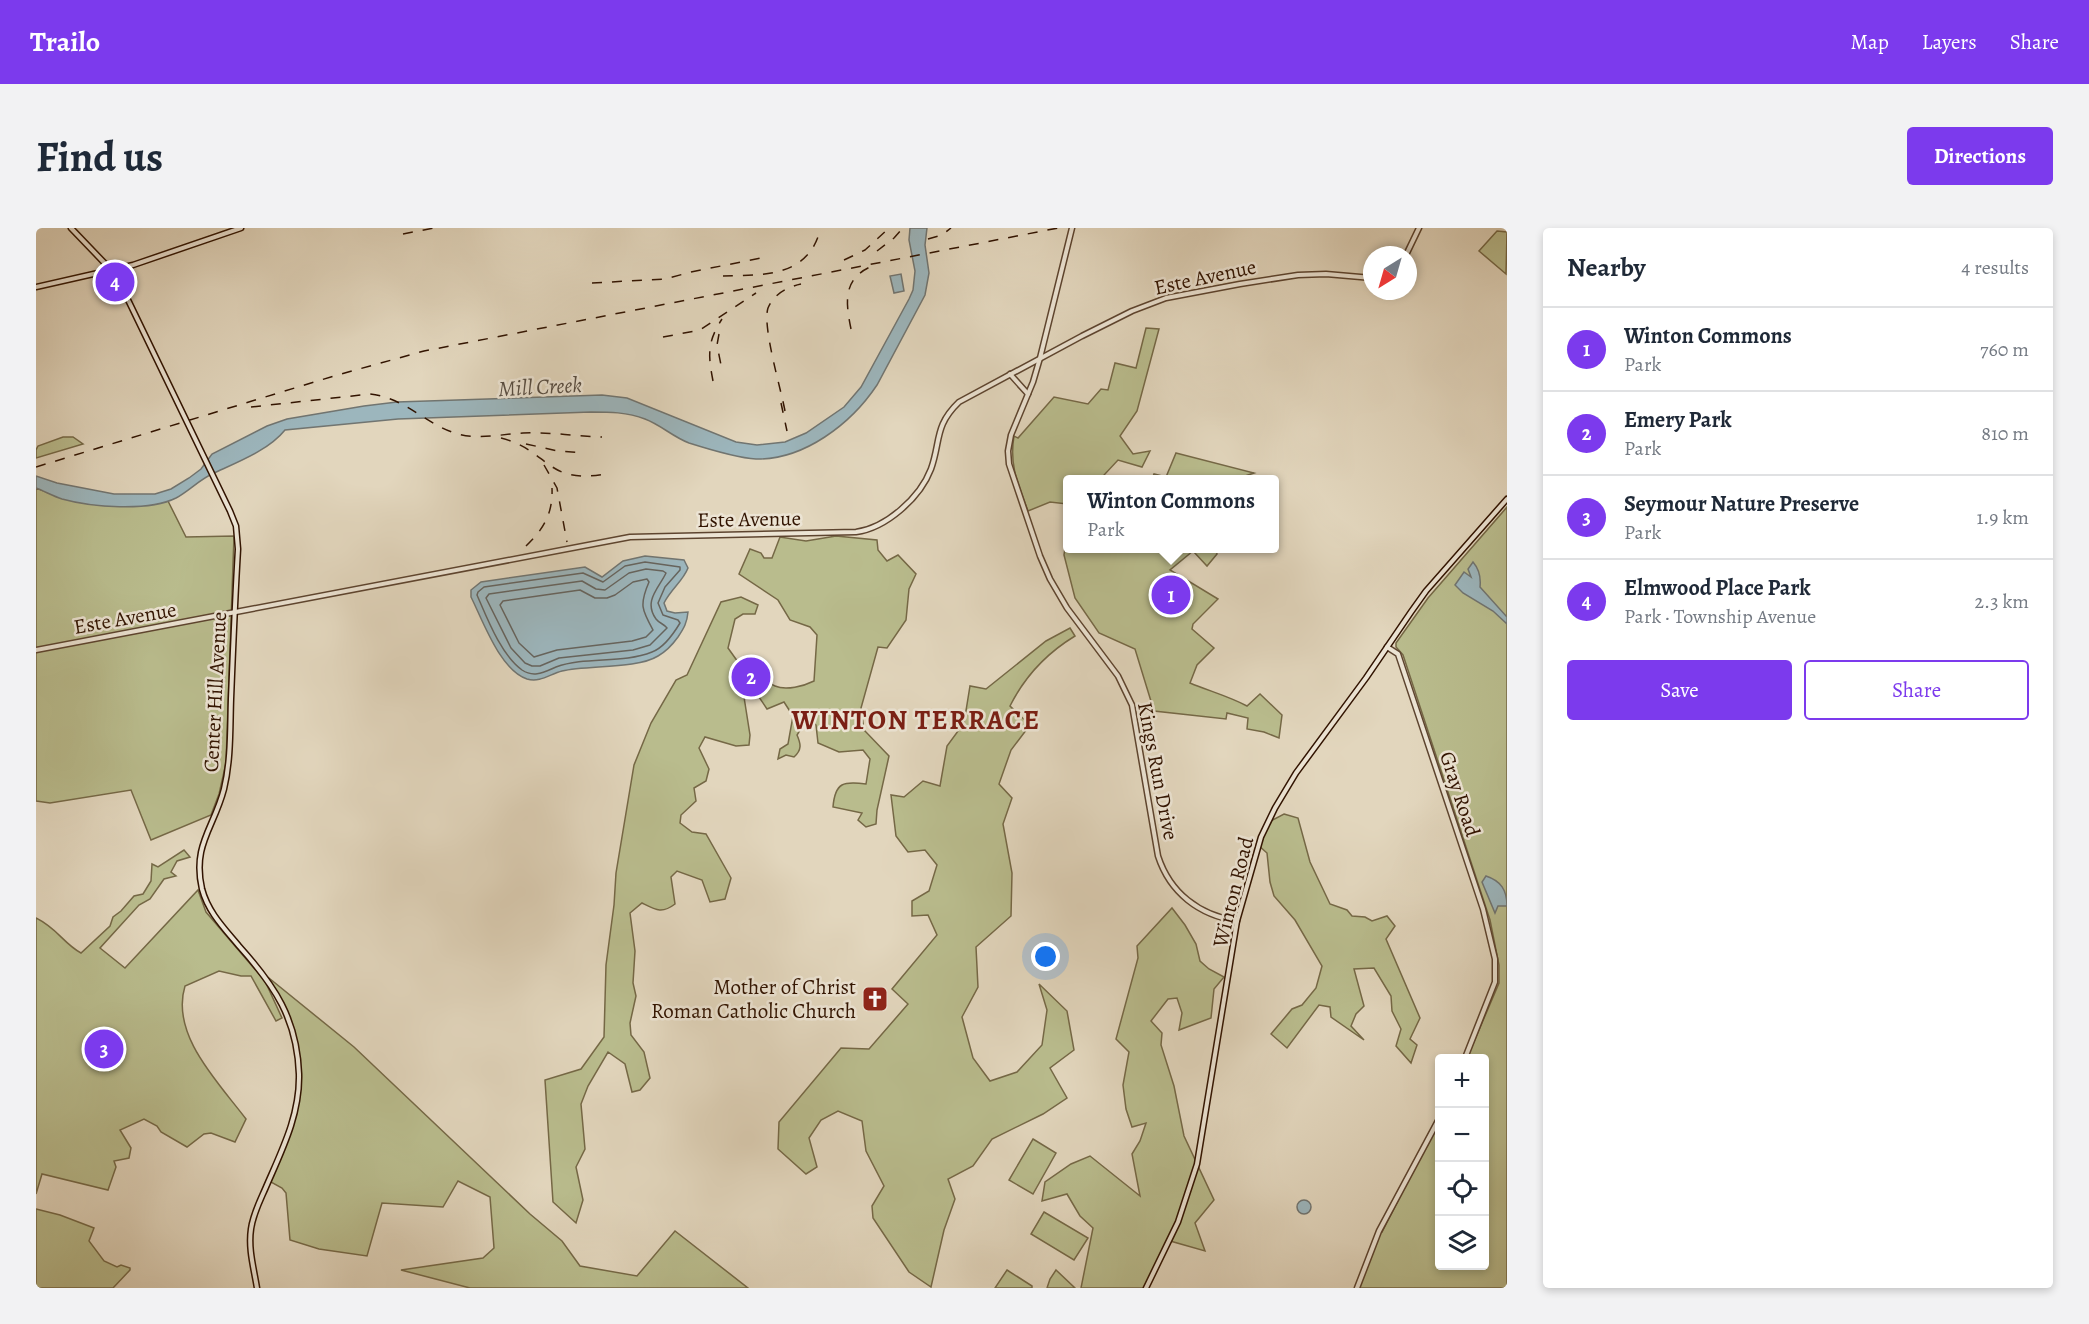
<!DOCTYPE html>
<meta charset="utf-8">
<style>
:root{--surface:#fff;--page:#f2f2f3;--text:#1f2937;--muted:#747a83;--line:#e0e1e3;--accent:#7c3aed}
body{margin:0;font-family:Alegreya,serif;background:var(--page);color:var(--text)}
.controls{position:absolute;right:18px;bottom:18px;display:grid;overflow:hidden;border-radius:6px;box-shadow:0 3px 9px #0003}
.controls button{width:54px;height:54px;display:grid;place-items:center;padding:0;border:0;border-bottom:2px solid var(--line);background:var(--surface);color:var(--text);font:30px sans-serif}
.compass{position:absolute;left:1327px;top:18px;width:54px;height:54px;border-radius:50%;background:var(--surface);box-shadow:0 3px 9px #0003;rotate:217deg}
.you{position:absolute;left:1010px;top:729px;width:21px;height:21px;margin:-15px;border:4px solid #fff;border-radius:50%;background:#1a73e8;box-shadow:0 0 0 9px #1a73e833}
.badge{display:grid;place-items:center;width:39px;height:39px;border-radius:50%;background:var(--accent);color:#fff;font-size:20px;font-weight:700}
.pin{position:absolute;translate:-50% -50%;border:3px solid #fff;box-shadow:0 2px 6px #0006}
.popup{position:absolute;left:1027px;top:247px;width:216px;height:78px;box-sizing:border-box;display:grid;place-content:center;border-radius:6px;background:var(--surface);filter:drop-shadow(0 2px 4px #0005);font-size:20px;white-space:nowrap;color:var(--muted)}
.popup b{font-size:22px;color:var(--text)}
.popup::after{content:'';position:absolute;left:50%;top:100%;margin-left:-12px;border:12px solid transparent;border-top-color:var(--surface)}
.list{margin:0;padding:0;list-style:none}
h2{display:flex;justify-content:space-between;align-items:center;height:78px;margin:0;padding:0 24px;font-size:26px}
h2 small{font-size:20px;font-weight:400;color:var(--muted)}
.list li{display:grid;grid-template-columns:39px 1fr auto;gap:18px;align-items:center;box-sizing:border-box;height:84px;padding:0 24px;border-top:2px solid var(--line)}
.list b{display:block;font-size:22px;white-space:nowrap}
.list p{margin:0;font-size:20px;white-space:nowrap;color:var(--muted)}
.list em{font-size:20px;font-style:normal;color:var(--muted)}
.actions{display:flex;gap:12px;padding:18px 24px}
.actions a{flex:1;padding:14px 0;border:2px solid var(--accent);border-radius:6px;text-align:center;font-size:21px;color:var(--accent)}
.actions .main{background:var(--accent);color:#fff}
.icon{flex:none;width:33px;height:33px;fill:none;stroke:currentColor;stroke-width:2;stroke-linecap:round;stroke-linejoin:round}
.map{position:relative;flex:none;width:1471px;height:1060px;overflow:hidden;border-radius:6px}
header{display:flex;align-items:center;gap:36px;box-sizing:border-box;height:84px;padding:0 30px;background:var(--accent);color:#fff}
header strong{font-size:28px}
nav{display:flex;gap:33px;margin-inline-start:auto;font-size:21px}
.intro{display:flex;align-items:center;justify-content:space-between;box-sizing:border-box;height:144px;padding:0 36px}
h1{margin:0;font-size:42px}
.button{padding:15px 27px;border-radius:6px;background:var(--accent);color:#fff;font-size:21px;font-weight:700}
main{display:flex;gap:36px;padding:0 36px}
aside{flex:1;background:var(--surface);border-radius:6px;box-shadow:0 3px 9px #0003}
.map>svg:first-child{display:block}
.green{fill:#b9bc8d;stroke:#756846;stroke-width:1.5}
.water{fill:#9cb6bd;stroke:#717571;stroke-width:1.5}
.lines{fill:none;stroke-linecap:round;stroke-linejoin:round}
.shore{stroke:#66645e;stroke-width:1.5}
.tertiary-casing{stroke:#5d442f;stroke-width:7}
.secondary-casing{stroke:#311300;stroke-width:7}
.tertiary{stroke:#ece4d4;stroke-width:4}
.secondary{stroke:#ece4d4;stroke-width:4}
.rail{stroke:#311300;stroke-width:1.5;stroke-dasharray:10 10;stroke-linecap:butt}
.labels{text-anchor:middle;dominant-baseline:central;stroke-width:5;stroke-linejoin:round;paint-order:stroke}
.street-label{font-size:21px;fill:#311300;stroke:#ece4d4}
.poi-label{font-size:21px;fill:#311300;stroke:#ece4d4;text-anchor:end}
.water-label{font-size:22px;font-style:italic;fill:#564c42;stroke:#ece4d4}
.district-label{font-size:27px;font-weight:bold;letter-spacing:1.5px;fill:#7a1f14;stroke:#ece4d4}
</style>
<header>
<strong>Trailo</strong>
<nav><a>Map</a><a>Layers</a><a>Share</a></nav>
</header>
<div class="intro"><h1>Find us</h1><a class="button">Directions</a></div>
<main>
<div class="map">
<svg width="1471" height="1060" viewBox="0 0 1471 1060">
<rect width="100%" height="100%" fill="#e2d6bd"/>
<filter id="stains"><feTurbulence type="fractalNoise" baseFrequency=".00333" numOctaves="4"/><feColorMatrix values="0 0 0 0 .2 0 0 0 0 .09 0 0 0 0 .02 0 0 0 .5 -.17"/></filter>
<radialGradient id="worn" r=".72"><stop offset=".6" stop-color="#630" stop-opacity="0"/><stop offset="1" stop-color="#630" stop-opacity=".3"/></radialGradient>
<g class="green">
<polygon points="1461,3 1471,4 1470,46 1443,23"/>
<path d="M1110 100 1123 101 1101 183 1084 208 1097 226 1114 223 1106 239 1082 232 1068 247 1074 251 1032 252 1031 276 1014 274 992 283C982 256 973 237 978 208L982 210 1018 169 1052 176 1065 161 1072 162 1079 135 1100 140Z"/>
<polygon points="27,209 37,209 47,216 0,230 0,222 2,218"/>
<polygon points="1140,225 1218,245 1200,251 1116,251 1118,246 1130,249"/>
<path d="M0 260C42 278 87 283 132 273L150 309 198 308 190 535 183 566 175 587 115 612 95 562 14 575 0 573Z"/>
<polygon points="1471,279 1471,1060 1323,1060 1343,1003 1346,1004 1403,892 1404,1038 1448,1038 1448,830 1431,830 1463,755 1463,737 1454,692 1367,427 1360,419 1360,415 1392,370"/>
<path d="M1031 307 1032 320 1180 321 1181 326 1171 338 1157 323 1134 342 1182 371 1157 396 1156 401 1178 420 1161 437 1154 455C1173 463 1192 468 1211 478L1224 466 1246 487 1243 510 1228 504 1211 501 1212 490 1191 485 1190 491 1118 483 1099 421 1063 405 1039 370 1028 327Z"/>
<path d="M800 308 841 312 842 322 851 333 862 327 880 346 873 361 870 392 851 420 842 419 825 480 828 502 853 528 841 582 840 596 830 599 822 592 826 585 797 579C799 554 808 553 830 556L834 531 827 522 803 524 782 515 780 497 772 489 761 507C765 516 766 522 758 529L750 527 742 531 744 521 752 516 757 488 748 474 731 481 723 469H708L714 507 713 517 700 518 669 509 663 520 673 541 670 553 658 560 660 573 645 587 644 595 656 604 670 606 695 650 689 671 674 674 666 652 641 643 635 649 639 676C626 686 620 682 606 675L594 685 599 723 597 755 600 768 594 795 595 807 608 824 614 850 604 862 596 864 589 836 572 824 552 858 545 876 549 921 540 939 547 972 540 995 517 974 509 852 545 841 568 809 570 737 578 677 580 645 598 537 615 495 640 452 651 447 685 374 705 369 722 377 719 386H707L699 391 692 420 712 448C728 449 726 452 739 458 750 463 768 458 778 453L781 407 774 399 754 392 742 372 703 346 714 321 725 325 728 330H736L744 309 770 313Z"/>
<path d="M1034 400 1039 408C1011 425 989 448 974 478L994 497 975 522 963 556 976 570 967 596 976 645 975 688 940 719 942 759 926 789 937 830 954 853 981 844 1006 817 1011 782 1003 756 1031 783 1038 822 1014 840 1031 870 1007 886 956 911 937 938 912 951 919 971 908 1002 895 1059 873 1044 837 990 836 978 848 958 830 923 826 893 802 883 785 892 773 910 781 939 770 946 742 921 743 894 805 820 833 821 872 776 856 761 901 707 892 687 876 688V673L893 663 901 637 889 622 872 624 860 608 855 567 868 569 887 553 904 558 911 518 928 495 934 458 950 461 1010 413Z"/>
<polygon points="1248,586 1262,590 1274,634 1294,676 1311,682 1316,688 1329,689 1336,693 1351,688 1359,698 1350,711 1384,790 1374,811 1381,817 1375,835 1360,818 1365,801 1356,783 1355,768 1338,740 1318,741 1328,778 1320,786 1315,798 1328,812 1295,789 1294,779 1283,777 1251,820 1235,806 1256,781 1266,777 1280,760 1286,738 1259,692 1238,668 1234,654 1231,625 1222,617 1231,595"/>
<path d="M148 622 154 629 141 633 135 644 140 648 128 651 114 671 103 677 64 720 89 740 162 662 170 684 229 753 246 790 240 793 215 748H205L183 743 149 758C134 807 183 855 210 891L199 914 175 905 168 906 151 919 125 904 121 898 108 891 84 902 95 920 93 930 78 933 80 939 72 962 6 946 0 966V690C22 701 27 715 45 725L74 698 77 689 85 683 98 668 107 666 115 653 116 636 122 639Z"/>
<polygon points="1136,680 1149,697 1160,716 1164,733 1173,741 1188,749 1178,761 1175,790 1143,802 1146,785 1141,770 1132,771 1115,793 1126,805 1125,817 1138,858 1148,908 1178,972 1159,995 1169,1023 1134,1013 1110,1060 1045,1060 1057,1000 1044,988 1031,966 1006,973 1009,954 1035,936 1054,928 1104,968 1096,926 1104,913 1110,895 1096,899 1090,881 1087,857 1093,824 1080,811 1102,730 1101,718"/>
<polygon points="228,746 318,819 494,986 526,1013 544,1038 601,1048 639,1003 712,1060 434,1060 365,1042 447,1030 458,1020 454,969 422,953 407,979 346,975 331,1028 283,1021 254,1012 250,965 246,960 233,953 258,890 263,845 254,797"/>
<polygon points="997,911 1020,925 997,966 973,952"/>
<polygon points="0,981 24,987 58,1000 53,1013 68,1033 81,1039 85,1037 94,1040 94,1042 77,1060 0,1060"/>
<polygon points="1008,984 1052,1010 1038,1032 995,1006"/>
<polygon points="971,1042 996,1058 996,1060 959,1060"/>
<polygon points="1020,1042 1039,1060 1011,1060 1014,1051"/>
</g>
<g class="water">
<path d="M874 0H891L889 17 893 45 889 67 841 157C815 196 768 232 720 231 701 230 672 221 653 215 637 209 625 197 609 191 591 184 573 184 555 184L362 191 249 202C233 222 202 234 178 245 164 251 153 263 140 270 112 284 55 279 26 271 17 268 8 263 0 260V248L21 255 78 266H119L135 261 153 250 165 241 176 226 231 198 251 191 328 178 361 174 566 167 591 170 700 214 721 217 749 214 770 205 808 179 825 159 873 71 877 62 879 43 873 12Z"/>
<polygon points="865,46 868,63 858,65 854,48"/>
<path d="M609 328 648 332 652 340C647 353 635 361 628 375L631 383 639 385 652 384C651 395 648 400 642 409 637 416 629 424 622 428 601 441 552 437 526 443 514 446 504 455 491 451 464 442 447 393 435 369V362L445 354 549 339 566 349 587 333Z"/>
<path d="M1437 334C1443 341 1445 350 1444 359L1471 389V396L1457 383 1427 365 1419 357 1428 344 1435 349 1432 341Z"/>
<path d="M1450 648C1465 653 1471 662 1471 678H1462L1459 685 1446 654Z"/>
<circle cx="1268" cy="979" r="7"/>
</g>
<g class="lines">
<g class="shore">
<path d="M609 334 644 339V342L629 359 622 375 627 387 642 392 644 395C638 405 627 420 616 424 586 436 550 428 520 439 508 444 498 450 486 442 465 427 451 390 441 367L442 364 448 359 547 345 567 354 589 338Z"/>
<path d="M610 341 627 343 630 345C623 360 607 373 620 391 623 395 628 396 631 400L614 417 597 422 523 430 504 438H496L489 435 475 420 450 370 453 366 546 353 560 361 569 362 593 345Z"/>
<path d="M611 351 613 354C603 377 606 382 617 402L610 409 596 413 521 422 498 429 483 415 464 377 467 373 544 362 559 370H571L579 367 597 354Z"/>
</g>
<g class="tertiary-casing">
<g id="tertiary">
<path d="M1036 0 1004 130 997 154 975 207 972 223 973 236 1004 328 1014 351 1031 380 1082 448 1096 477 1122 628C1134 665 1163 687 1201 693"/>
<polyline points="1370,27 1383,0"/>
<polyline points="974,146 992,166"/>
<polyline points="1351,419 1362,426 1447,681 1459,731 1459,754 1429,830"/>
<path d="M0 422 594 309 820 304C850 300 884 270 895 241 905 213 898 198 923 174L1046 108 1096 83 1130 70 1204 56 1262 47 1290 46 1336 50"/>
<polyline points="1321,1060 1343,1003 1404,889"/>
</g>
</g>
<g class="secondary-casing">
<g id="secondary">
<path d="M35 0 80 47 194 283 200 298 202 321C199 371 197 421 195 471 194 501 195 532 188 561 178 600 156 617 166 661 172 684 188 700 203 718 239 758 261 791 263 846 264 887 246 922 230 959 224 973 217 986 215 1001 212 1021 218 1041 221 1060"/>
<polyline points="0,59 97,37 205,0"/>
<polyline points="1110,1060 1142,994 1161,936 1201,693 1225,609 1239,580 1260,545 1330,450 1375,384 1390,363 1471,271"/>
</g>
</g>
<use href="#tertiary" class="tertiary"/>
<use href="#secondary" class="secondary"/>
<g class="rail">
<polyline points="367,6 398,0"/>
<polyline points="892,11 906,7 915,0"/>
<polyline points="841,23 858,10 867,0"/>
<polyline points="808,32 829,22 853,0"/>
<path d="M687 48C724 47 769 50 783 6"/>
<polyline points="556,55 629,51 655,44 730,29"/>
<path d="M815 101C810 76 806 52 834 39"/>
<polyline points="683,106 681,117 686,142"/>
<polyline points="627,109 664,102 720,65"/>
<path d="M677 153C672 127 671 114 686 91"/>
<polyline points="745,175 751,203"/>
<path d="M215 179 334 166C370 170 390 197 422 206 443 212 466 206 487 205 513 204 540 208 566 209"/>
<path d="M749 183C745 161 726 98 732 80 738 66 751 59 765 56"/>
<path d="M465 210C513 222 510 257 569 246"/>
<polyline points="490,216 522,223 549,225"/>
<polyline points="508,237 521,260 531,314"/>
<polyline points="0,239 298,148 388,123 1022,0"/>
<path d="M490 318C508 301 517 285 516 260"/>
</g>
</g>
<defs>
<g id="church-square" transform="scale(1.35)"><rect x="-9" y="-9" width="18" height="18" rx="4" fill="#8f2418" stroke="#ece4d4"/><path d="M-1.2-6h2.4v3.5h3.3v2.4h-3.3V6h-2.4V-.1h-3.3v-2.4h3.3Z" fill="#fff"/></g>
</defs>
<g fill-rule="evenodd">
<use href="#church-square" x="839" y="771"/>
</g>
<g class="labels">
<g class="street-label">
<text transform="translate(1169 49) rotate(-12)">Este Avenue</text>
<text transform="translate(713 291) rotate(-1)">Este Avenue</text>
<text transform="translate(89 390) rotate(-10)">Este Avenue</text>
<text transform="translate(179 464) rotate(-87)">Center Hill Avenue</text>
<text transform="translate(1122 543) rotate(79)">Kings Run Drive</text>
<text transform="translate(1424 566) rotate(72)">Gray Road</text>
<text transform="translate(1197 664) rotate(-76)">Winton Road</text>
</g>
<g class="poi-label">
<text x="820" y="759">Mother of Christ<tspan x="820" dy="24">Roman Catholic Church</tspan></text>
</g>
<g class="water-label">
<text transform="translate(504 159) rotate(-3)">Mill Creek</text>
</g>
<g class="district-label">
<text x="880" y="492">WINTON TERRACE</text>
</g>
</g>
<rect width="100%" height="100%" filter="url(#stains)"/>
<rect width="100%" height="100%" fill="url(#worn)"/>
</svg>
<div class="controls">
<button>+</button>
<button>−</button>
<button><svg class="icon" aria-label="locate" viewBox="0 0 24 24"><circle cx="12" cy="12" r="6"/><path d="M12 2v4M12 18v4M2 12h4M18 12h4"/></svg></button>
<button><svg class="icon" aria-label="layers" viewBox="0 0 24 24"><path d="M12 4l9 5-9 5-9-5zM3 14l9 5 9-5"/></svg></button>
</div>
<svg class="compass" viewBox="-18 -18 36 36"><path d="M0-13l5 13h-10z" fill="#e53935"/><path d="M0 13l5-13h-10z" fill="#747a83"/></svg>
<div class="you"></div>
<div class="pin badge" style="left:1135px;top:367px">1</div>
<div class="popup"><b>Winton Commons</b>Park</div>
<div class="pin badge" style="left:715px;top:449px">2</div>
<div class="pin badge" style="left:68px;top:821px">3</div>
<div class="pin badge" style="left:79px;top:54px">4</div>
</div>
<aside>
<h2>Nearby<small>4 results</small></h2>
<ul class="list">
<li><span class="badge">1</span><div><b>Winton Commons</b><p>Park</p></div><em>760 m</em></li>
<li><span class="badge">2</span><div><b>Emery Park</b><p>Park</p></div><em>810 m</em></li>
<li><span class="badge">3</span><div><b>Seymour Nature Preserve</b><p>Park</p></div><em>1.9 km</em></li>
<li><span class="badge">4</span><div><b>Elmwood Place Park</b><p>Park · Township Avenue</p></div><em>2.3 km</em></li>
</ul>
<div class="actions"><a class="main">Save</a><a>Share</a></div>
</aside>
</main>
